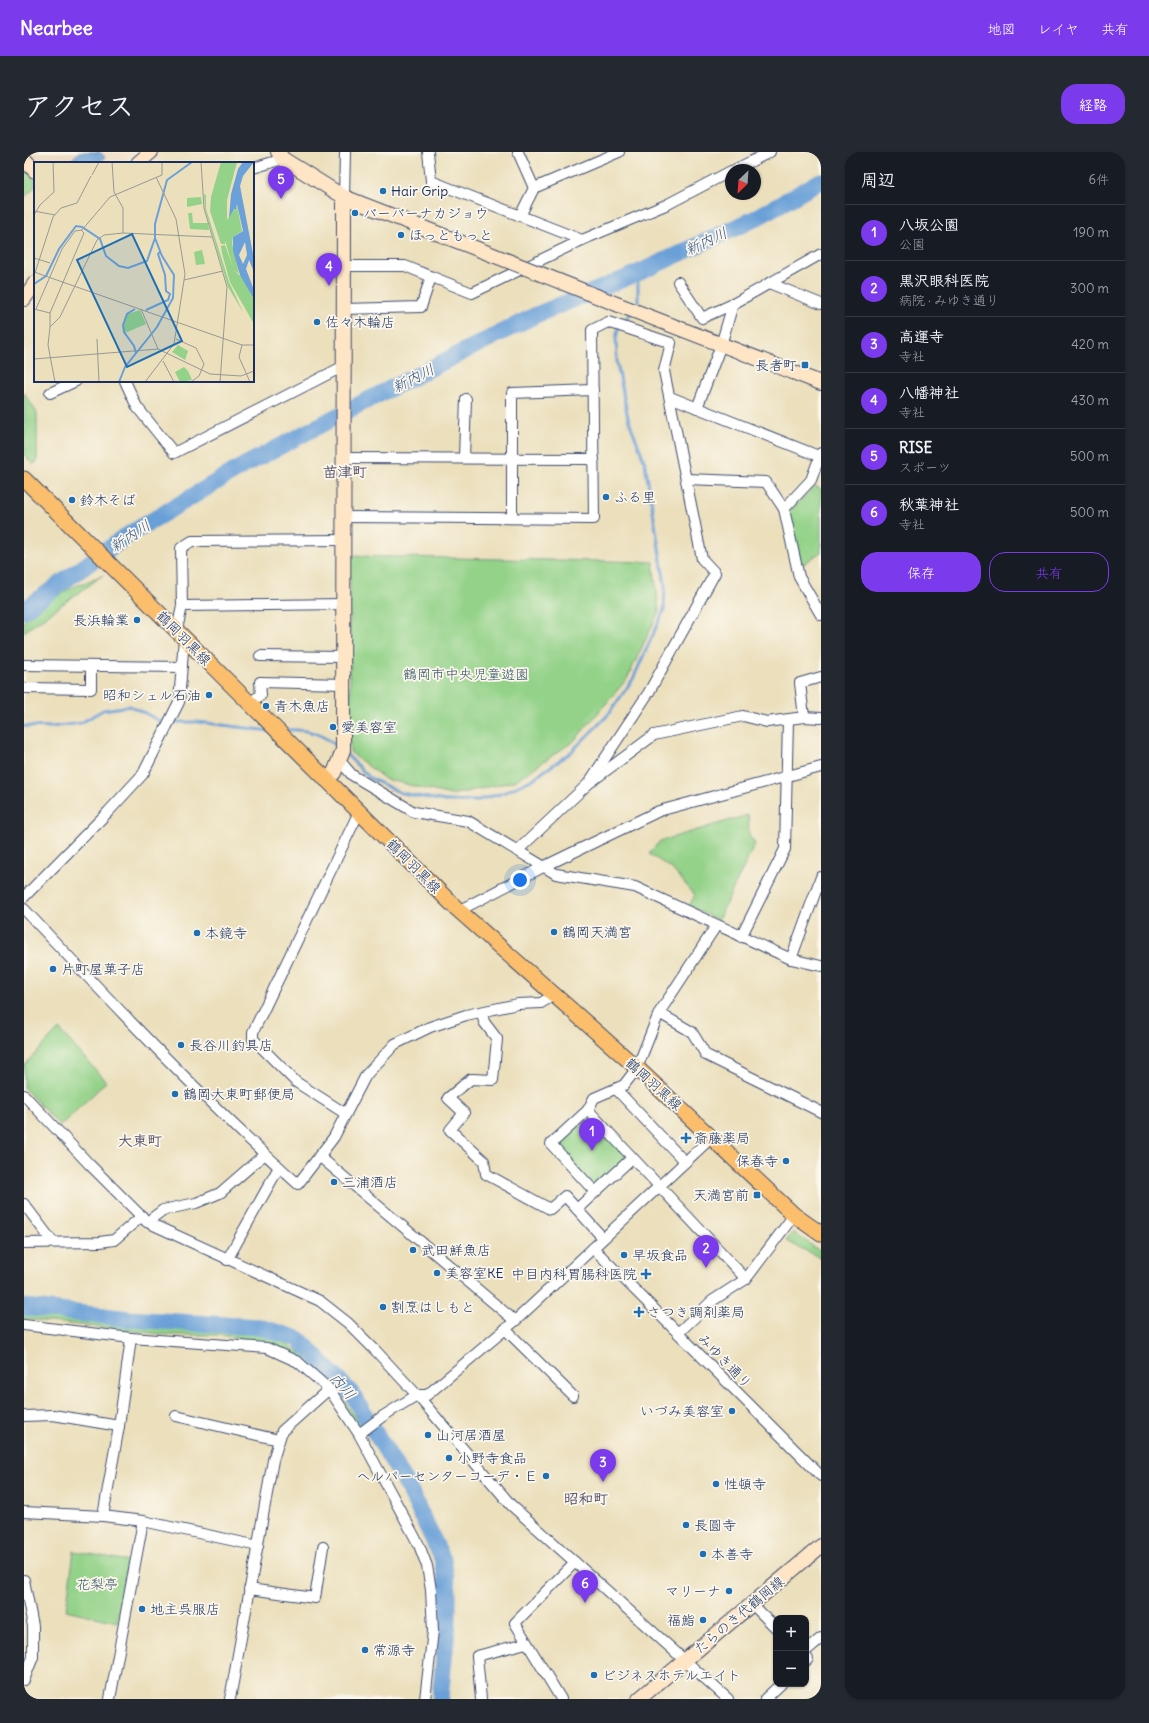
<!DOCTYPE html>
<html lang="ja">
<meta charset="utf-8">
<style>
:root{--surface:#171b24;--page:#242831;--text:#f1f3f6;--muted:#9ea1a6;--line:#363941;--accent:#7c3aed}
body{margin:0;font-family:Delius,"Klee One",sans-serif;background:var(--page);color:var(--text)}
.controls{position:absolute;right:12px;bottom:12px;display:grid;overflow:hidden;border-radius:8px;box-shadow:0 1px 3px #0004}
.controls button{width:36px;height:36px;display:grid;place-items:center;padding:0;border:0;border-bottom:1px solid var(--line);background:var(--surface);color:var(--text);font:20px sans-serif}
.compass{position:absolute;left:701px;top:12px;width:36px;height:36px;border-radius:50%;background:var(--surface);box-shadow:0 1px 3px #0004;rotate:205deg}
.you{position:absolute;left:496px;top:728px;width:14px;height:14px;margin:-10px;border:3px solid #fff;border-radius:50%;background:#1a73e8;box-shadow:0 0 0 6px #1a73e833}
.badge{display:grid;place-items:center;width:26px;height:26px;border-radius:50%;background:var(--accent);color:#fff;font-size:13px;font-weight:700}
.pin{position:absolute;translate:-50% -33px;filter:drop-shadow(0 1px 2px #0008)}
.pin::after{content:'';position:absolute;top:21px;width:14px;height:12px;background:inherit;clip-path:polygon(0 0,100% 0,50% 100%)}
.list{margin:0;padding:0;list-style:none}
h2{display:flex;justify-content:space-between;align-items:center;height:52px;margin:0;padding:0 16px;font-size:17px}
h2 small{font-size:13px;font-weight:400;color:var(--muted)}
.list li{display:grid;grid-template-columns:26px 1fr auto;gap:12px;align-items:center;box-sizing:border-box;height:56px;padding:0 16px;border-top:1px solid var(--line)}
.list b{display:block;font-size:15px;white-space:nowrap}
.list p{margin:0;font-size:13px;white-space:nowrap;color:var(--muted)}
.list em{font-size:13px;font-style:normal;color:var(--muted)}
.actions{display:flex;gap:8px;padding:12px 16px}
.actions a{flex:1;padding:9px 0;border:1px solid var(--accent);border-radius:16px;text-align:center;font-size:14px;color:var(--accent)}
.actions .main{background:var(--accent);color:#fff}
.map{position:relative;flex:none;width:797px;height:1547px;overflow:hidden;border-radius:16px}
header{display:flex;align-items:center;gap:24px;box-sizing:border-box;height:56px;padding:0 20px;background:var(--accent);color:#fff}
header strong{font-size:19px}
nav{display:flex;gap:22px;margin-inline-start:auto;font-size:14px}
.intro{display:flex;align-items:center;justify-content:space-between;box-sizing:border-box;height:96px;padding:0 24px}
h1{margin:0;font-size:28px}
.button{padding:10px 18px;border-radius:16px;background:var(--accent);color:#fff;font-size:14px;font-weight:700}
main{display:flex;gap:24px;padding:0 24px}
aside{flex:1;background:var(--surface);border-radius:16px;box-shadow:0 1px 3px #0004}
.map>svg:first-child{display:block}
.built{fill:#edd7bb}
.green{fill:#93d288;stroke:#578073}
.water{fill:#6ba0d8;stroke:#43689b}
.lines{fill:none;stroke-linecap:round;stroke-linejoin:round}
.stream{stroke:#6ba0d8;stroke-width:3}
.river{stroke:#6ba0d8;stroke-width:17}
.street-casing{stroke:#3a496c;stroke-width:12}
.secondary-casing{stroke:#3a496c;stroke-width:16}
.primary-casing{stroke:#3a496c;stroke-width:17}
.street{stroke:#fff;stroke-width:10}
.secondary{stroke:#fde5c5;stroke-width:14}
.primary{stroke:#fabe6d;stroke-width:15}
.secondary-bridge-casing{stroke:#3a496c;stroke-width:16;stroke-linecap:butt}
.secondary-bridge{stroke:#fde5c5;stroke-width:14}
.poi-dot{fill:#1f6fb2;stroke:#fbf7ec;stroke-width:1.5}
.labels{text-anchor:middle;dominant-baseline:central;stroke-width:3.5;stroke-linejoin:round;paint-order:stroke}
.poi-label{font-size:14px;fill:#1b2f5e;stroke:#fbf7ec;text-anchor:start}
.street-label{font-size:14px;fill:#1b2f5e;stroke:#fbf7ec}
.park-label{font-size:14px;fill:#395868;stroke:#fbf7ec}
.water-label{font-size:15px;font-style:italic;fill:#375789;stroke:#fbf7ec}
.neighbourhood-label{font-size:15px;font-weight:bold;fill:#5a546d;stroke:#fbf7ec}
.inset-river{fill:none;stroke:#6ba0d8;stroke-width:2}
.inset-road{fill:none;stroke:#989996;stroke-width:1}
.view{fill:#1f6fb2;fill-opacity:0.15;stroke:#1f6fb2;stroke-width:2}
.inset-edge{fill:none;stroke:#1b2f5e;stroke-width:2}
</style>
<header>
<strong>Nearbee</strong>
<nav><a>地図</a><a>レイヤ</a><a>共有</a></nav>
</header>
<div class="intro"><h1>アクセス</h1><a class="button">経路</a></div>
<main>
<div class="map">
<svg width="797" height="1547" viewBox="0 0 797 1547">
<rect width="100%" height="100%" fill="#fbf7ec"/>
<filter id="ink" filterUnits="userSpaceOnUse"><feTurbulence type="fractalNoise" baseFrequency=".025" numOctaves="2"/><feDisplacementMap in="SourceGraphic" scale="8" xChannelSelector="R" yChannelSelector="G"/><feConvolveMatrix kernelMatrix="1 2 1 2 8 2 1 2 1" color-interpolation-filters="sRGB"/></filter>
<filter id="wash" filterUnits="userSpaceOnUse"><feTurbulence type="fractalNoise" baseFrequency=".012" numOctaves="4" result="noise"/><feDisplacementMap in="SourceGraphic" scale="16" xChannelSelector="R" yChannelSelector="G"/><feGaussianBlur stdDeviation="0.9" result="paint"/><feColorMatrix in="noise" values="0 0 0 0 0 0 0 0 0 0 0 0 0 0 0 0 0 1.4 0 .05"/><feComposite in="paint" operator="in"/></filter>
<g filter="url(#wash)">
<rect width="100%" height="100%" fill="#ebdfbc"/>
<polygon class="built" points="4,0 111,0 99,11 14,11"/>
<g class="green">
<polygon points="0,16 11,29 11,35 0,46"/>
<polygon points="0,240 13,261 13,310 9,312 0,303"/>
<polygon points="791,334 797,337 797,400 778,413 764,361"/>
<polygon points="326,404 629,410 635,459 603,527 550,589 491,629 427,643 361,627 326,600"/>
<polygon points="79,423 0,480 0,464 47,436"/>
<polygon points="724,663 725,683 731,692 694,768 665,754 671,743 647,716 625,702 636,689"/>
<polygon points="35,877 82,930 36,974 0,936 0,914"/>
<polygon points="564,963 605,1006 571,1037 530,993"/>
<polygon points="769,1080 797,1100 797,1106 762,1089"/>
<polygon points="0,1159 99,1173 216,1178 250,1183 282,1205 302,1225 337,1273 333,1275 298,1227 244,1193 198,1183 146,1183 0,1167"/>
<polygon points="50,1399 104,1409 93,1470 42,1458"/>
</g>
<polygon class="water" points="55,0 76,0 81,5 74,11 44,11"/>
<g class="lines">
<g class="stream">
<polyline points="611,156 614,151 614,121"/>
<polyline points="148,570 174,570 246,579"/>
<polyline points="0,574 27,575 57,571 79,558 106,554 121,561 133,568 143,570"/>
<path d="M260 578C282 577 297 580 315 596"/>
<polyline points="322,602 346,626 377,641 421,649 451,649 479,641 509,627 546,601 584,563 609,527 640,458 641,433 621,311 604,266 593,211 592,186 594,177 606,162"/>
</g>
<g class="river">
<polyline points="0,458 104,383 219,314 336,252 512,163 614,121 730,67 797,29"/>
<polyline points="0,1155 106,1167 236,1175 275,1187 328,1242 384,1335 419,1408 424,1438 424,1469 416,1547"/>
</g>
</g>
</g>
<g filter="url(#ink)">
<g class="lines">
<g class="street-casing">
<g id="street">
<polyline points="404,0 407,29 558,88 644,52 707,19"/>
<polyline points="494,0 510,36"/>
<polyline points="229,16 259,7"/>
<polyline points="710,18 746,0"/>
<polyline points="320,45 321,0"/>
<polyline points="496,64 510,36 595,0"/>
<polyline points="320,114 381,114 448,141 558,88"/>
<polyline points="654,130 678,166 709,152"/>
<polyline points="745,131 797,152"/>
<polyline points="320,157 397,155 407,125"/>
<polyline points="101,229 113,255 150,301 320,214"/>
<polyline points="26,241 52,229"/>
<polyline points="646,245 797,305"/>
<polyline points="673,256 697,193 709,152 797,102"/>
<polyline points="797,301 787,328 760,357 775,425 797,463"/>
<polyline points="320,306 570,307"/>
<polyline points="440,306 442,247"/>
<polyline points="662,327 742,330 760,357"/>
<polyline points="321,365 570,367 568,178 584,170 647,191 640,219 678,407 691,421 625,540 564,632"/>
<polyline points="488,366 488,241 569,238"/>
<polyline points="158,454 320,452"/>
<polyline points="153,478 158,454 157,396 168,389 321,388"/>
<polyline points="236,504 320,505"/>
<polyline points="0,513 158,515"/>
<polyline points="0,536 67,537 67,514"/>
<polyline points="225,551 237,543 236,530 320,532"/>
<polyline points="780,565 776,531 797,525"/>
<polyline points="316,609 328,623 390,660 444,669 532,722 611,735 767,807 797,814"/>
<polyline points="493,699 564,632 630,583 719,564 743,570 780,565 797,566"/>
<polyline points="0,745 84,660 119,622 155,550 160,486"/>
<path d="M0 757C88 851 177 946 274 1032L310 985 342 923 371 892 406 875 442 863 494 852 517 851 530 843"/>
<polyline points="434,759 521,714 635,659 797,615"/>
<polyline points="717,785 761,697 764,568"/>
<polyline points="767,807 797,725"/>
<polyline points="458,860 460,870 473,887 469,928 447,927 424,946 440,961 426,978 460,1009 462,1022 526,1057 541,1044 579,1086"/>
<polyline points="635,861 668,880 682,903 797,960"/>
<polyline points="592,937 661,1010"/>
<polyline points="0,943 65,1012 123,1070 296,1149 324,1171 352,1199 393,1243 487,1353 704,1547"/>
<polyline points="564,958 722,1127"/>
<polyline points="322,962 272,930 229,887 229,880 335,660"/>
<polyline points="295,1004 491,1169"/>
<polyline points="571,1040 527,992 564,958 570,946 600,933 613,916 635,861 692,774"/>
<polyline points="0,1052 28,1089"/>
<polyline points="553,1057 608,1006"/>
<polyline points="123,1070 139,1058 172,1051 196,1041 241,1002"/>
<polyline points="0,1091 76,1090 90,1088 118,1064"/>
<polyline points="569,1096 797,1324"/>
<polyline points="203,1108 255,1015"/>
<polyline points="0,1173 107,1186 243,1196 274,1210 305,1237 335,1282 395,1393 403,1414 407,1438 409,1479 401,1547"/>
<polyline points="481,1177 549,1244"/>
<polyline points="654,1181 688,1149 722,1127 770,1063"/>
<polyline points="0,1264 29,1263 95,1274"/>
<polyline points="152,1264 255,1288"/>
<polyline points="335,1282 359,1264 393,1243 403,1243 491,1169 688,985"/>
<polyline points="0,1360 79,1364 119,1369 234,1394"/>
<polyline points="79,1364 95,1274 107,1186"/>
<polyline points="0,1428 9,1474 9,1505 0,1528"/>
<polyline points="225,1437 291,1446 299,1395"/>
<polyline points="728,1452 752,1476"/>
<polyline points="782,1499 797,1486"/>
<polyline points="782,1505 784,1507 782,1509"/>
<polyline points="86,1547 119,1369"/>
<polyline points="206,1547 249,1308 258,1279 305,1237"/>
<polyline points="457,1547 453,1504 502,1491"/>
<polyline points="537,1547 491,1471 551,1410"/>
<polyline points="741,1547 757,1532"/>
</g>
</g>
<g class="secondary-casing">
<g id="secondary">
<polyline points="254,0 259,7 320,45 469,103"/>
<polyline points="0,7 11,19"/>
<polyline points="114,11 127,0"/>
<polyline points="0,147 11,131"/>
<polyline points="595,153 797,231"/>
<polyline points="301,627 310,621 319,598 320,45"/>
<polyline points="615,1547 797,1394"/>
</g>
</g>
<g class="primary-casing">
<polyline id="primary" points="0,327 432,756 613,916 770,1063 797,1082"/>
</g>
<use href="#street" class="street"/>
<use href="#secondary" class="secondary"/>
<use href="#primary" class="primary"/>
<g class="secondary-bridge-casing">
<polyline id="secondary-bridge" points="469,103 595,153"/>
</g>
<use href="#secondary-bridge" class="secondary-bridge"/>
</g>
</g>
<g class="poi-dot">
<circle cx="359" cy="39" r="4"/>
<circle cx="331" cy="61" r="4"/>
<circle cx="377" cy="83" r="4"/>
<circle cx="293" cy="170" r="4"/>
<rect x="777" y="209" width="8" height="8" rx="2"/>
<circle cx="582" cy="345" r="4"/>
<circle cx="48" cy="348" r="4"/>
<circle cx="113" cy="468" r="4"/>
<circle cx="185" cy="543" r="4"/>
<circle cx="242" cy="554" r="4"/>
<circle cx="309" cy="575" r="4"/>
<circle cx="530" cy="780" r="4"/>
<circle cx="173" cy="781" r="4"/>
<circle cx="29" cy="817" r="4"/>
<circle cx="157" cy="893" r="4"/>
<circle cx="151" cy="942" r="4"/>
<path d="M660 980h4v4h4v4h-4v4h-4v-4h-4v-4h4z"/>
<circle cx="762" cy="1009" r="4"/>
<circle cx="310" cy="1030" r="4"/>
<rect x="729" y="1039" width="8" height="8" rx="2"/>
<circle cx="389" cy="1098" r="4"/>
<circle cx="600" cy="1103" r="4"/>
<circle cx="413" cy="1121" r="4"/>
<path d="M620 1116h4v4h4v4h-4v4h-4v-4h-4v-4h4z"/>
<circle cx="359" cy="1155" r="4"/>
<path d="M613 1154h4v4h4v4h-4v4h-4v-4h-4v-4h4z"/>
<circle cx="708" cy="1259" r="4"/>
<circle cx="404" cy="1283" r="4"/>
<circle cx="425" cy="1306" r="4"/>
<circle cx="522" cy="1324" r="4"/>
<circle cx="692" cy="1332" r="4"/>
<circle cx="662" cy="1373" r="4"/>
<circle cx="679" cy="1402" r="4"/>
<circle cx="705" cy="1439" r="4"/>
<circle cx="118" cy="1457" r="4"/>
<circle cx="679" cy="1468" r="4"/>
<circle cx="341" cy="1498" r="4"/>
<circle cx="570" cy="1523" r="4"/>
</g>
<g class="labels">
<g class="poi-label">
<text x="367" y="39">Hair Grip</text>
<text x="339" y="61">バーバーナカジョウ</text>
<text x="385" y="83">ほっともっと</text>
<text x="301" y="170">佐々木輪店</text>
<text x="773" y="213" text-anchor="end">長者町</text>
<text x="590" y="345">ふる里</text>
<text x="56" y="348">鈴木そば</text>
<text x="105" y="468" text-anchor="end">長浜輪業</text>
<text x="177" y="543" text-anchor="end">昭和シェル石油</text>
<text x="250" y="554">青木魚店</text>
<text x="317" y="575">愛美容室</text>
<text x="538" y="780">鶴岡天満宮</text>
<text x="181" y="781">本鏡寺</text>
<text x="37" y="817">片町屋菓子店</text>
<text x="165" y="893">長谷川釣具店</text>
<text x="159" y="942">鶴岡大東町郵便局</text>
<text x="670" y="986">斎藤薬局</text>
<text x="754" y="1009" text-anchor="end">保春寺</text>
<text x="318" y="1030">三浦酒店</text>
<text x="725" y="1043" text-anchor="end">天満宮前</text>
<text x="397" y="1098">武田鮮魚店</text>
<text x="608" y="1103">早坂食品</text>
<text x="421" y="1121">美容室KE</text>
<text x="613" y="1122" text-anchor="end">中目内科胃腸科医院</text>
<text x="367" y="1155">割烹はしもと</text>
<text x="623" y="1160">さつき調剤薬局</text>
<text x="700" y="1259" text-anchor="end">いづみ美容室</text>
<text x="412" y="1283">山河居酒屋</text>
<text x="433" y="1306">小野寺食品</text>
<text x="514" y="1324" text-anchor="end">ヘルパーセンターコーデ・Ｅ</text>
<text x="700" y="1332">性頓寺</text>
<text x="670" y="1373">長圓寺</text>
<text x="687" y="1402">本善寺</text>
<text x="697" y="1439" text-anchor="end">マリーナ</text>
<text x="126" y="1457">地主呉服店</text>
<text x="671" y="1468" text-anchor="end">福鮨</text>
<text x="349" y="1498">常源寺</text>
<text x="578" y="1523">ビジネスホテルエイト</text>
</g>
<g class="street-label">
<text transform="translate(160 486) rotate(45)">鶴岡羽黒線</text>
<text transform="translate(390 714) rotate(45)">鶴岡羽黒線</text>
<text transform="translate(630 932) rotate(42)">鶴岡羽黒線</text>
<text transform="translate(701 1209) rotate(46)">みゆき通り</text>
<text transform="translate(715 1463) rotate(-40)">たらのき代鶴岡線</text>
</g>
<g class="park-label">
<text x="442" y="522">鶴岡市中央児童遊園</text>
<text x="73" y="1432">花梨亭</text>
</g>
<g class="water-label">
<text transform="translate(682 89) rotate(-25)">新内川</text>
<text transform="translate(389 226) rotate(-27)">新内川</text>
<text transform="translate(106 384) rotate(-33)">新内川</text>
<text transform="translate(319 1234) rotate(49)">内川</text>
</g>
<g class="neighbourhood-label">
<text x="321" y="319">苗津町</text>
<text x="116" y="988">大東町</text>
<text x="562" y="1346">昭和町</text>
</g>
</g>
<g transform="translate(10 10)">
<rect width="220" height="220" fill="#ebdfbc"/>
<path d="M187 0H203L193 38V75L191 82H187L176 49 177 35ZM170 32 172 33V47L195 120 209 150 194 125 171 47ZM167 35 168 42 153 45V36ZM203 43 208 69 199 75 198 81 205 112 199 107 205 113 210 114 220 131V162L196 120 188 91 187 84 191 83 199 106 192 82 193 58 200 47 202 49ZM154 51H158L159 61H174L175 68 156 67ZM168 88 171 102 162 103 160 90ZM106 148 112 162 91 171 89 162 94 152ZM144 183 154 189 151 198 138 190ZM150 205 154 209 158 218 146 220 141 210Z" fill="#93d288"/>
<path d="M209 0H220L209 14 206 24 220 97V110L215 98 212 107 220 128V137L206 113 199 89V75L209 69 203 42 202 48 200 47 195 56 197 32 204 7ZM211 80 213 93 209 102 205 93Z" fill="#6ba0d8" fill-rule="evenodd"/>
<path class="inset-river" d="M0 122 12 114 25 87 42 64 48 65 66 77 72 94 85 104 94 106 113 99 121 76V62L133 18 158 0M101 147 93 152 89 163 90 170 100 184 102 191M112 148 134 138 136 132 132 129 131 113 124 92 126 90M85 220 91 205 123 165 139 136 140 113 128 94 121 76"/>
<path class="inset-road" d="M167 0 170 46 193 125 186 220M58 13 65 0M0 49 21 53M0 53 6 43 20 30 19 0M48 68 76 35 128 13V0M89 71 178 75M0 96 16 101M0 110 208 183H220M1 111 19 55 27 46 43 41 57 14M150 118 189 109M0 147 16 151M2 147 28 87 41 69 48 68M107 147 124 187M16 165V151L50 71 47 68M63 177 65 220M142 177 162 186 170 202 165 214 157 220M208 183 205 195 216 220M0 197 124 187 176 212 207 214 220 209M129 199 140 220M21 220 14 183 16 165 26 155 63 78 70 73 89 71V46L80 30 78 0M111 220 140 182 151 112 142 57 122 15"/>
<path class="view" d="M98 72 148 179 93 205 43 98Z"/>
<rect width="220" height="220" class="inset-edge"/>
</g>
</svg>
<div class="controls">
<button>+</button>
<button>−</button>
</div>
<svg class="compass" viewBox="-18 -18 36 36"><path d="M0-13l5 13h-10z" fill="#e53935"/><path d="M0 13l5-13h-10z" fill="#9ea1a6"/></svg>
<div class="you"></div>
<div class="pin badge" style="left:568px;top:999px">1</div>
<div class="pin badge" style="left:682px;top:1116px">2</div>
<div class="pin badge" style="left:579px;top:1330px">3</div>
<div class="pin badge" style="left:305px;top:134px">4</div>
<div class="pin badge" style="left:257px;top:47px">5</div>
<div class="pin badge" style="left:561px;top:1451px">6</div>
</div>
<aside>
<h2>周辺<small>6件</small></h2>
<ul class="list">
<li><span class="badge">1</span><div><b>八坂公園</b><p>公園</p></div><em>190 m</em></li>
<li><span class="badge">2</span><div><b>黒沢眼科医院</b><p>病院 · みゆき通り</p></div><em>300 m</em></li>
<li><span class="badge">3</span><div><b>高運寺</b><p>寺社</p></div><em>420 m</em></li>
<li><span class="badge">4</span><div><b>八幡神社</b><p>寺社</p></div><em>430 m</em></li>
<li><span class="badge">5</span><div><b>RISE</b><p>スポーツ</p></div><em>500 m</em></li>
<li><span class="badge">6</span><div><b>秋葉神社</b><p>寺社</p></div><em>500 m</em></li>
</ul>
<div class="actions"><a class="main">保存</a><a>共有</a></div>
</aside>
</main>
